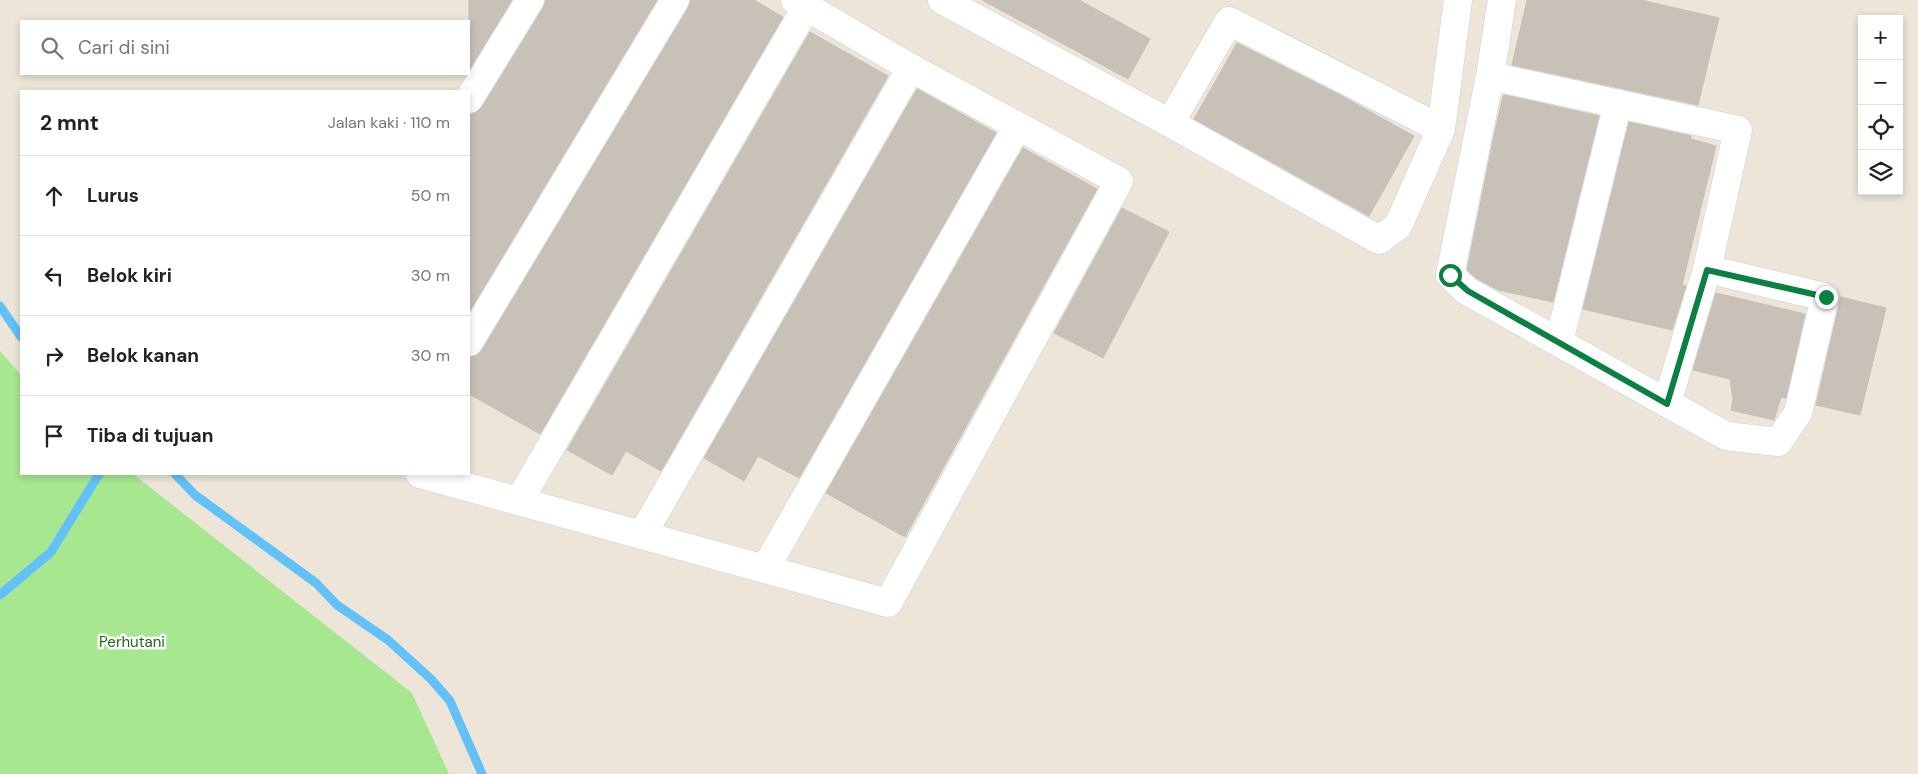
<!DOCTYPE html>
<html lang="id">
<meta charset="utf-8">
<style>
:root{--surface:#fff;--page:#f2f2f2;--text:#222;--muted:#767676;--line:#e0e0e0}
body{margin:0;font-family:"DM Sans",sans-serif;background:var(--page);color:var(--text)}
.controls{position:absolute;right:15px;top:15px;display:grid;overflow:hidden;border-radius:0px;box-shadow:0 2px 8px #0003}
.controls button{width:45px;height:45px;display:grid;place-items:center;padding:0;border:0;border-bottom:1px solid var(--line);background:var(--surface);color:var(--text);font:25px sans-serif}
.stop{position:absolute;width:15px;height:15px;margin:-11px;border:4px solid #0b8043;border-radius:50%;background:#fff}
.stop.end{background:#0b8043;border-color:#fff;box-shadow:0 1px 5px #0008}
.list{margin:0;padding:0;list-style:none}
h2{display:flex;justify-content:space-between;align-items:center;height:65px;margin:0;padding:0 20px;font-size:21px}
h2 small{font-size:16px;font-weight:400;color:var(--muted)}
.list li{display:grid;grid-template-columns:32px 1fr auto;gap:15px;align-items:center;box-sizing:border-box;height:80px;padding:0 20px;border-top:1px solid var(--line)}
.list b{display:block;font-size:19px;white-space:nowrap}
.list em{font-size:16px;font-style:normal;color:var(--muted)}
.icon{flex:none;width:28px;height:28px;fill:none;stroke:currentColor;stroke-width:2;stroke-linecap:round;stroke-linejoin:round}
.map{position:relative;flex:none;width:1918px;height:774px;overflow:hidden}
.search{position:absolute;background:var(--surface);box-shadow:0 2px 8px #0003;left:20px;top:20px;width:450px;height:55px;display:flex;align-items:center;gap:12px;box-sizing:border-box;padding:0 18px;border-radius:0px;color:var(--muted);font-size:19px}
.panel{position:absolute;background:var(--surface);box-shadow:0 2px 8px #0003;left:20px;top:90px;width:450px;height:385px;border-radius:0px}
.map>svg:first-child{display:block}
.green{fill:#a6e78f}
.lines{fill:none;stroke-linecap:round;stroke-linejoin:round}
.stream{stroke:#62c2f7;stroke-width:9}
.building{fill:#c7c1b8;stroke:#c7c1b2}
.minor-casing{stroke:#cdcfe2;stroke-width:29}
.minor{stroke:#fff;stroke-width:28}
.route{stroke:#0b8043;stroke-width:6}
.labels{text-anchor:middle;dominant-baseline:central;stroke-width:5;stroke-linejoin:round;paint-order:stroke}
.park-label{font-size:15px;fill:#1e6814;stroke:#fff}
</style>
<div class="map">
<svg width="1918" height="774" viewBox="0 0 1918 774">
<rect width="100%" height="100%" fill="#ece5d8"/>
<polygon class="green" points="0,351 21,375 21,474 133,474 412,693 449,774 0,774"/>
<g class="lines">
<g class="stream">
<polyline points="0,306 21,337"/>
<polyline points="175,474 195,495 316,583 337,605 388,640 431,679 450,701 482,774"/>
<polyline points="0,595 51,552 99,474"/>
</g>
</g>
<g class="building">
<polygon points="469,0 512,0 469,70"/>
<polygon points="546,0 657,0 469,312 469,115 477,112 482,107 543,8"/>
<polygon points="691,0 754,0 783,17 540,434 469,394 469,358 477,355 482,350 688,8"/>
<polygon points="982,0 1079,0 1150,39 1128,79"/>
<polygon points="1527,0 1641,0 1719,18 1698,105 1512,65"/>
<polygon points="810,32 888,76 661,471 626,451 612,475 567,450"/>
<polygon points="1237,43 1342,96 1414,136 1369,216 1194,119"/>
<polygon points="917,89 996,133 799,478 758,456 744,481 704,458"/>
<polygon points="1505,95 1599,116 1553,302 1498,290 1476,278 1467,270 1495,131 1503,96"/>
<polygon points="1629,122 1691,136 1691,139 1716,146 1682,285 1686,286 1672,330 1583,309"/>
<polygon points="1023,148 1097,189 905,537 826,493"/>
<polygon points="1122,208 1169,232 1103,358 1054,333"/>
<polygon points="1716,293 1805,314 1786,398 1781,397 1774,420 1731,410 1733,399 1730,379 1693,370"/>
<polygon points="1841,297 1886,308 1860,415 1816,405"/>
</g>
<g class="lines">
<g class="minor-casing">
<g id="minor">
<polyline points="942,0 1170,123 1379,240 1398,226 1441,129 1458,0"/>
<polyline points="1490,76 1738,130 1707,269 1825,297 1798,413 1778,442 1726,436 1467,291 1450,275 1490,76 1502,0"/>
<polyline points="469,99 530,0"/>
<polyline points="1170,123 1229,21 1441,129"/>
<polyline points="469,342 675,0"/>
<polyline points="1559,342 1618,103"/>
<polyline points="1667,403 1707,269"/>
<polyline points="420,474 888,603 1119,181 911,68 795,0"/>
<polyline points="519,501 807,6"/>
<polyline points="642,535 911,68"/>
<polyline points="765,569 1017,127"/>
</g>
</g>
<use href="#minor" class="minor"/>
</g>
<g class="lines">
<polyline class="route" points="1450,275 1468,291 1667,404 1707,270 1826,297"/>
</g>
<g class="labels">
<g class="park-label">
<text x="132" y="642">Perhutani</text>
</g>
</g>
</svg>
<div class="controls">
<button>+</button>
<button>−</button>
<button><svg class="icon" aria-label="locate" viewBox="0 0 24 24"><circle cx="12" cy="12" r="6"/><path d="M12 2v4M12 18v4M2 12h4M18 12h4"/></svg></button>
<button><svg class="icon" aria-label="layers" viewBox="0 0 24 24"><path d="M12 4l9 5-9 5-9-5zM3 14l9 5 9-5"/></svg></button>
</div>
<div class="stop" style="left:1450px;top:275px"></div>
<div class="stop end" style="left:1826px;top:297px"></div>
<div class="search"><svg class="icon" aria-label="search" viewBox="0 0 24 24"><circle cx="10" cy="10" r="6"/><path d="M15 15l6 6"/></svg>Cari di sini</div>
<section class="panel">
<h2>2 mnt<small>Jalan kaki · 110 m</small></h2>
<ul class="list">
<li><svg class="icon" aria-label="ahead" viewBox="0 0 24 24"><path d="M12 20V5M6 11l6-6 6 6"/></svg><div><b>Lurus</b></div><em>50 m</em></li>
<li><svg class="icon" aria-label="left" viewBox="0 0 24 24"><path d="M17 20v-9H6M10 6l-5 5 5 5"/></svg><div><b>Belok kiri</b></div><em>30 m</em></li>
<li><svg class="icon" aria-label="right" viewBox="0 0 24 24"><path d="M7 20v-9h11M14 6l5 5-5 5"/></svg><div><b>Belok kanan</b></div><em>30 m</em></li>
<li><svg class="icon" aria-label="arrive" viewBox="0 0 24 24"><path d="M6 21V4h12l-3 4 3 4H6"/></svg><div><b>Tiba di tujuan</b></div></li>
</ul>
</section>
</div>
